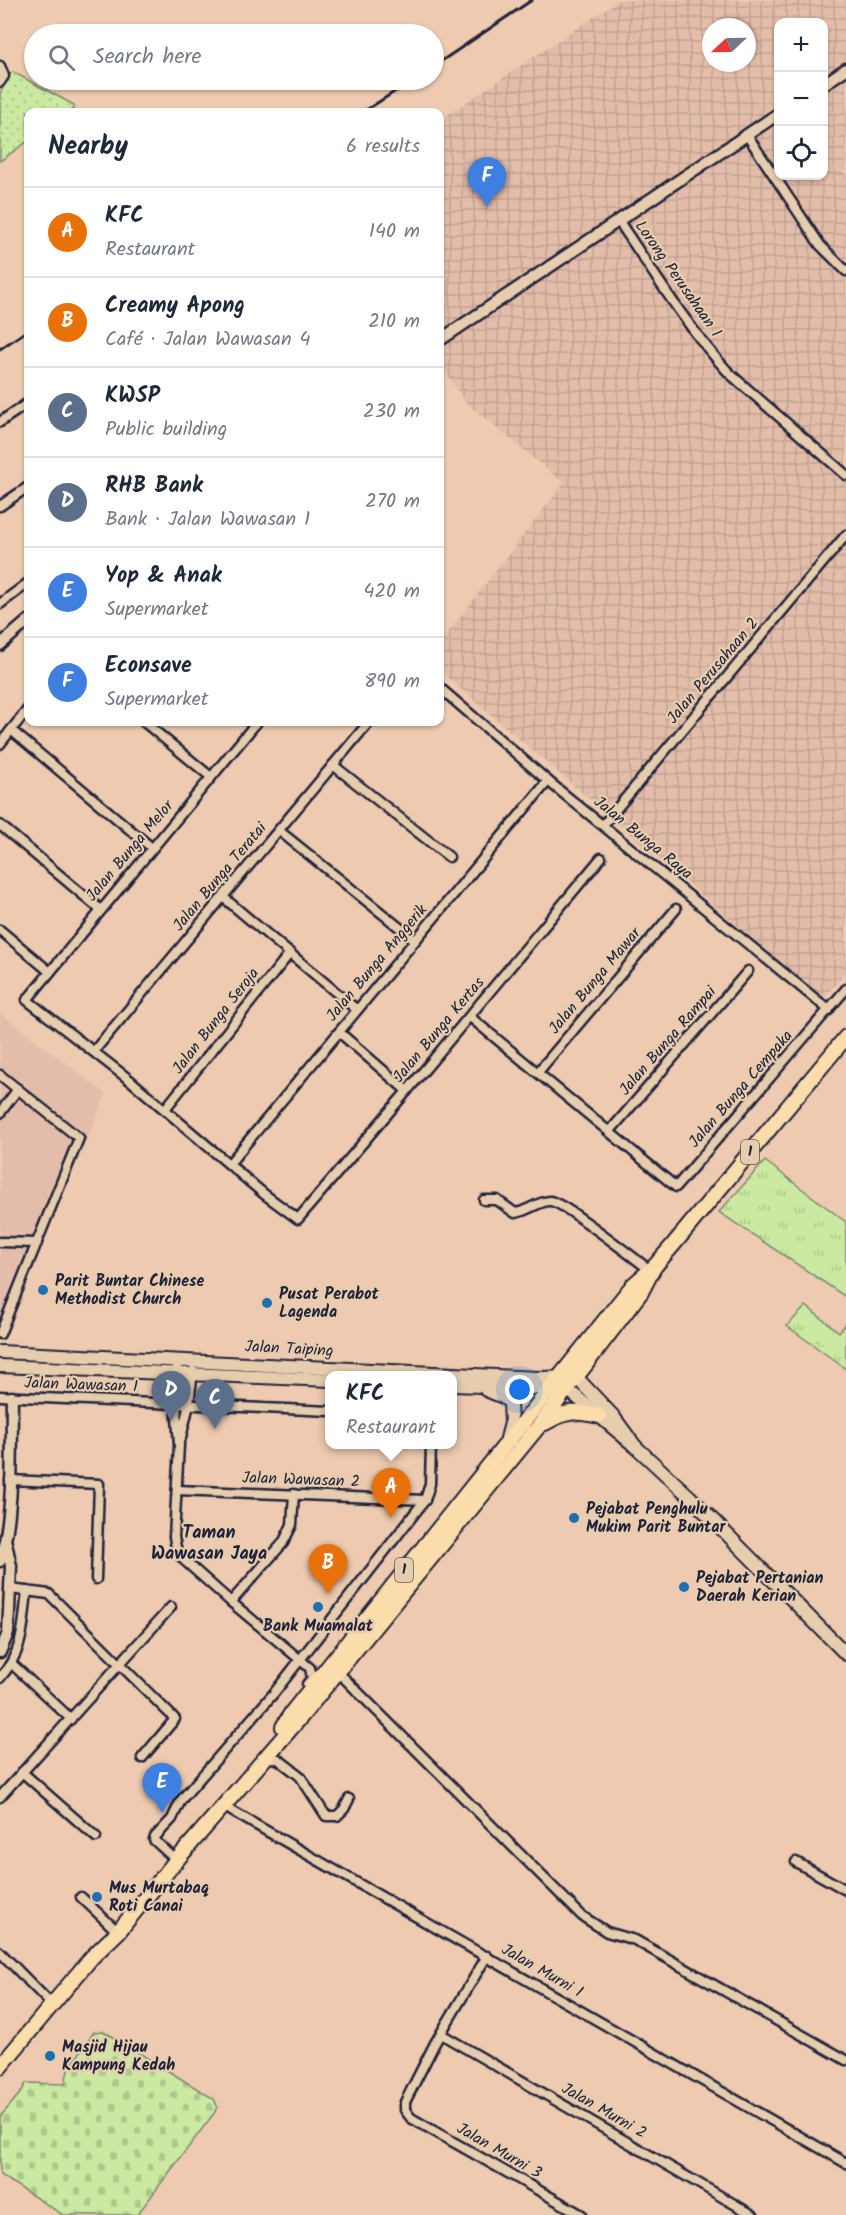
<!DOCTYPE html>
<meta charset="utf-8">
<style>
:root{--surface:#fff;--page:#f6f6f7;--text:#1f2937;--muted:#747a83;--line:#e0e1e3;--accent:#1f6fb2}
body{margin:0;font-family:Kalam,sans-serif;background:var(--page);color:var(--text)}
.controls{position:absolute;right:18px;top:18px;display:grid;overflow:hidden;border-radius:12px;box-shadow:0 2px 4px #0004}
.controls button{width:54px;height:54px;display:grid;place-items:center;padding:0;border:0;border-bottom:2px solid var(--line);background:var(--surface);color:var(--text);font:30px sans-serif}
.compass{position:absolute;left:702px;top:18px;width:54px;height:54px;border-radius:50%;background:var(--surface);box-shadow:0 2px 4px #0004;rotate:248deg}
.you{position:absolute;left:520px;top:1390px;width:21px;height:21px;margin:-15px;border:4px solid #fff;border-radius:50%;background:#1a73e8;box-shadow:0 0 0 9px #1a73e833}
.badge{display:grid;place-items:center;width:39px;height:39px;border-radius:50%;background:var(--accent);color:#fff;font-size:20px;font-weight:700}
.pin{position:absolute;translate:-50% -50px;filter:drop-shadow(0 2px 3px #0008)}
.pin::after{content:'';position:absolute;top:32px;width:21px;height:18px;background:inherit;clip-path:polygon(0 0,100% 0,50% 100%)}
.popup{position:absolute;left:325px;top:1371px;width:132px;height:78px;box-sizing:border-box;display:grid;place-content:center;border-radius:12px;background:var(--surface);filter:drop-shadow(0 2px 4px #0005);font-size:20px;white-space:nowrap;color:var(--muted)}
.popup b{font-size:22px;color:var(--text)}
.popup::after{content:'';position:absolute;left:50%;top:100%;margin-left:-12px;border:12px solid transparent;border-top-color:var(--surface)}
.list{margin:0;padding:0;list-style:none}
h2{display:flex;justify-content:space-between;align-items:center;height:78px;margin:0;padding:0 24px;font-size:26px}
h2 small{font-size:20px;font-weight:400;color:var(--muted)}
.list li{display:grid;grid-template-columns:39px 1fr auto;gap:18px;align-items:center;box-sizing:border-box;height:90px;padding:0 24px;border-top:2px solid var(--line)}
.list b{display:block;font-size:22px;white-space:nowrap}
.list p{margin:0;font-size:20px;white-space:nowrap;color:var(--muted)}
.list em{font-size:20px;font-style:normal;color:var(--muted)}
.icon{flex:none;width:33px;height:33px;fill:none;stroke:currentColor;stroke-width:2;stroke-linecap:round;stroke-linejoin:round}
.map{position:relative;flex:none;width:846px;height:2215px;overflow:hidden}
.search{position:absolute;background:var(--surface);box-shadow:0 2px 4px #0004;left:24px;top:24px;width:420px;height:66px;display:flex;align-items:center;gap:15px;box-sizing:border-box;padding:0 21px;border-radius:33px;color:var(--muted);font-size:22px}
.panel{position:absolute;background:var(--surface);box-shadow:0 2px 4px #0004;left:24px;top:108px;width:420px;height:618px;border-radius:12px}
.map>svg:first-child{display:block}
.built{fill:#e3bda9}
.industrial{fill:url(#industrial-grid);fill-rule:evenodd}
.grass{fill:url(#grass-tufts);stroke:#76866e;stroke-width:1.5}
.cemetery{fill:url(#cemetery-stones);stroke:#76866e;stroke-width:1.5}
.park{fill:url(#park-dots);stroke:#76866e;stroke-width:1.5}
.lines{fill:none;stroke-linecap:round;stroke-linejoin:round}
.minor-casing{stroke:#22223b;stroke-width:13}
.tertiary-casing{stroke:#22223b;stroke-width:15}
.secondary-casing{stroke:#22223b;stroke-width:16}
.trunk-casing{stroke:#22223b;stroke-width:18}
.minor{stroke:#e6cdae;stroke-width:8}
.tertiary{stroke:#e6cdae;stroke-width:10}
.secondary{stroke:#e6cdae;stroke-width:12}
.trunk{stroke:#fbdcab;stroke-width:14}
.rail{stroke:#22223b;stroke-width:3}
.poi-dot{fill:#1f6fb2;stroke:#e6cdae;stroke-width:2}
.labels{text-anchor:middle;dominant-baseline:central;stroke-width:4.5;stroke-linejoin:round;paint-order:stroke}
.shield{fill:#e6cdae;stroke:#5d555e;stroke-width:1.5}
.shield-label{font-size:15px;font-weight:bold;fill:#22223b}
.street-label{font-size:16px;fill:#22223b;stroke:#e6cdae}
.poi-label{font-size:16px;font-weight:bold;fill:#22223b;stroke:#e6cdae;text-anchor:start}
.neighbourhood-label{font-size:18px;font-weight:bold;fill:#22223b;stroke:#e6cdae}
</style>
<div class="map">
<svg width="846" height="2215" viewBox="0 0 846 2215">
<defs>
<pattern id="industrial-grid" width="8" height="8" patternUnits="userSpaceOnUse" patternTransform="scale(1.5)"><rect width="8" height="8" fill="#e3bda9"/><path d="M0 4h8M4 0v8" fill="none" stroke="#c2a292"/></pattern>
<pattern id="grass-tufts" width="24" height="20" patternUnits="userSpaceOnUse" patternTransform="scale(1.5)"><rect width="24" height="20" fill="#cbe9a0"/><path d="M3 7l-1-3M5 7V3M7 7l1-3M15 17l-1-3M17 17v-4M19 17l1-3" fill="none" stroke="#aec88b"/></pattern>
<pattern id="cemetery-stones" width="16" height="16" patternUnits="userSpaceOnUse" patternTransform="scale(1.5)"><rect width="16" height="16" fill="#cbe9a0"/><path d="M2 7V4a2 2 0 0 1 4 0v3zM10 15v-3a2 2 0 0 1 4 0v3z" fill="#aec88b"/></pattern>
<pattern id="park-dots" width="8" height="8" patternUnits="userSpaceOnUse" patternTransform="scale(1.5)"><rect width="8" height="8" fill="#cbe9a0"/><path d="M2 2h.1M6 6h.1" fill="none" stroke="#aec88b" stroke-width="1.8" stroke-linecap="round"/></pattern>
</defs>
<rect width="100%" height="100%" fill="#edcab0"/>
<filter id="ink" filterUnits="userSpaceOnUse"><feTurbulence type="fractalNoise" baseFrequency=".0167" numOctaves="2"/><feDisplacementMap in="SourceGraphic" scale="12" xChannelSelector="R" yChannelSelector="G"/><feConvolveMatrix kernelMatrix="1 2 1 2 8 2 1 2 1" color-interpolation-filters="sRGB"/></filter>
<g filter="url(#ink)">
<polygon class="built" points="0,1013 106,1094 7,1329 0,1329"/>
<path class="industrial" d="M619 0H846V972L823 999 440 671V643L564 483 464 401 440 363V120ZM778 22H824V176H778ZM711 27H747V63H711Z"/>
<g class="grass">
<polygon points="765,1161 846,1222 846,1297 719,1212"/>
<polygon points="806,1306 839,1332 846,1323 846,1369 787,1326"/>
</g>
<polygon class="cemetery" points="103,2031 214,2099 217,2106 215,2112 137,2215 63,2215 0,2175 0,2117 22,2091 26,2083 65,2084 68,2070 94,2032"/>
<polygon class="park" points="13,72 74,105 74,109 69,112 28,112 28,141 0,161 0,94 10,74"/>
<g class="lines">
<g class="minor-casing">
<g id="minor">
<polyline points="0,66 4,76 0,82"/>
<polyline points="747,135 820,245 846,271"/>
<path d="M618 220C654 273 686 326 729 373L846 475"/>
<polyline points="0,422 28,403"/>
<polyline points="0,506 28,487"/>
<polyline points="0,604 28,583"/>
<polyline points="440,688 548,781 829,1010"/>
<polyline points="144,722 211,777"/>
<polyline points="257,722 27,1000 131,1081 264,1194 298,1219 407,1091 601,858"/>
<polyline points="11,730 152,848"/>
<polyline points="0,744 28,709"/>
<polyline points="333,765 449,857"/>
<polyline points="0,825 101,910"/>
<polyline points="603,825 846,535"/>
<polyline points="282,833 415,940"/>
<polyline points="223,897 357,1010"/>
<polyline points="0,930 50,972"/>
<polyline points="470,1017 676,1187 846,989"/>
<polyline points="339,1032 407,1091"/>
<polyline points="94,1051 369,722"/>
<polyline points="538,1072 676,909"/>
<polyline points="0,1075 79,1138 0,1334"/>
<polyline points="165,1109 290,953"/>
<polyline points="0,1113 18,1089"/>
<polyline points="610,1131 748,971"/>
<polyline points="229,1164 548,781"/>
<path d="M484 1200H497L515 1213C527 1212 538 1201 550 1201 562 1201 635 1259 650 1270"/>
<polyline points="0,1242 37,1243"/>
<polyline points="177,1361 176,1404 179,1445 174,1537 177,1552 185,1561 231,1602 310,1668 312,1678 307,1684"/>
<polyline points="0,1396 330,1411"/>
<polyline points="181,1438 189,1404 193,1371"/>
<polyline points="10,1480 99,1484 96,1579"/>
<polyline points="177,1490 425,1500"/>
<polyline points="10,1589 49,1594 175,1719 142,1758"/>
<polyline points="231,1602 283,1543 292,1525 294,1494"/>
<polyline points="12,1664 71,1719"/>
<polyline points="338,1672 582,1916 607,1932 635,1940 846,2060"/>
<path d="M0 1678C24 1651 23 1625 27 1591"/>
<polyline points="265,1757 278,1759 300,1776 326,1816 337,1816 344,1809 349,1799"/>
<polyline points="22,1772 96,1837"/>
<polyline points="0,1797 171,1607"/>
<polyline points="223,1806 846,2163"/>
<polyline points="176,1860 154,1840 155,1837 172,1819 181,1800 274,1693 425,1500 430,1484 431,1444"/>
<polyline points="796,1862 846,1890"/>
<polyline points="81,1897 118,1932"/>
<polyline points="0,1952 52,2005"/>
<polyline points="487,1956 435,2043 405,2102 405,2110 411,2118 582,2215"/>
<polyline points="441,2034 753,2215"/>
</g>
</g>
<g class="tertiary-casing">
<g id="tertiary">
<polyline points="824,84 846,69"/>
<polyline points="440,340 778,114"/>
<polyline points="0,645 28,621"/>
<path d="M0 1561C15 1512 11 1448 12 1397"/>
<polyline points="0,1652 8,1633 11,1566 6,1543"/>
</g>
</g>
<g class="secondary-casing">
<g id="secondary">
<polyline points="0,1352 538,1378 576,1377 613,1416 635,1446"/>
<polyline points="0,1366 330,1380"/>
<polyline points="452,1385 567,1389 635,1446 690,1497 846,1654"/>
<polyline points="486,1390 503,1397 510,1403 511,1423 506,1442"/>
</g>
</g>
<g class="trunk-casing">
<g id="trunk">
<path d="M545 1423C567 1410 574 1411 599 1416"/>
<polyline points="283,1727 292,1712 633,1285 654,1267 673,1245 846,1037"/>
<polyline points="0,2067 92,1957 118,1932 174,1863 299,1719 538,1427 641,1292 654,1267"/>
</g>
</g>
<use href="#minor" class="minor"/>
<use href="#tertiary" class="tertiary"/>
<use href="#secondary" class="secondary"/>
<use href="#trunk" class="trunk"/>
<g class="rail">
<polyline points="434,66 532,0"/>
<polyline points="363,112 413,80"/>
<polyline points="0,349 28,330"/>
</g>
</g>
</g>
<g class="poi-dot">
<circle cx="43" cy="1290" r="6"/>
<circle cx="267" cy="1303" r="6"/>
<circle cx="574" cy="1518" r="6"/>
<circle cx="684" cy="1587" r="6"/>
<circle cx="318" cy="1607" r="6"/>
<circle cx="97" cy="1897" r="6"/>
<circle cx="50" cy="2056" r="6"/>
</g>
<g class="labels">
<g class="shield">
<rect x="741" y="1140" width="18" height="24" rx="4.5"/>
<rect x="395" y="1558" width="18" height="24" rx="4.5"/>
</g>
<g class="shield-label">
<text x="750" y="1152">1</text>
<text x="404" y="1570">1</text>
</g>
<g class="street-label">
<text transform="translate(678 279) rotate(55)">Lorong Perusahaan 1</text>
<text transform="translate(713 671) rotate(-50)">Jalan Perusahaan 2</text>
<text transform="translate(643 838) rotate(39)">Jalan Bunga Raya</text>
<text transform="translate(130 851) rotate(-50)">Jalan Bunga Melor</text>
<text transform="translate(220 877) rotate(-50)">Jalan Bunga Teratai</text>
<text transform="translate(377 963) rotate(-50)">Jalan Bunga Anggerik</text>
<text transform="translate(595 981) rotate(-50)">Jalan Bunga Mawar</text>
<text transform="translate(216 1021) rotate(-52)">Jalan Bunga Seroja</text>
<text transform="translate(439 1030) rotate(-50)">Jalan Bunga Kertas</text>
<text transform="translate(668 1041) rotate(-49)">Jalan Bunga Rampai</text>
<text transform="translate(741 1089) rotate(-49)">Jalan Bunga Cempaka</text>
<text transform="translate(289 1349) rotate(3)">Jalan Taiping</text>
<text transform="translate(81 1385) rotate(2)">Jalan Wawasan 1</text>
<text transform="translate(301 1480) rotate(2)">Jalan Wawasan 2</text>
<text transform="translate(542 1971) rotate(30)">Jalan Murni 1</text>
<text transform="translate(604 2111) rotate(30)">Jalan Murni 2</text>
<text transform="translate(499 2151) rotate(30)">Jalan Murni 3</text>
</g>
<g class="poi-label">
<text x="55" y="1281">Parit Buntar Chinese<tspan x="55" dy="18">Methodist Church</tspan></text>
<text x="279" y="1294">Pusat Perabot<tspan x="279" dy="18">Lagenda</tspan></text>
<text x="586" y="1509">Pejabat Penghulu<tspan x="586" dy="18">Mukim Parit Buntar</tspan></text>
<text x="696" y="1578">Pejabat Pertanian<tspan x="696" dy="18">Daerah Kerian</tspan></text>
<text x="318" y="1626" text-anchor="middle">Bank Muamalat</text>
<text x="109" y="1888">Mus Murtabaq<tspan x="109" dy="18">Roti Canai</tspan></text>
<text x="62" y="2047">Masjid Hijau<tspan x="62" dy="18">Kampung Kedah</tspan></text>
</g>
<g class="neighbourhood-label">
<text x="209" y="1533">Taman<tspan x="209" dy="21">Wawasan Jaya</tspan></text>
</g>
</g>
</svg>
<div class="controls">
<button>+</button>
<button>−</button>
<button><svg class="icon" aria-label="locate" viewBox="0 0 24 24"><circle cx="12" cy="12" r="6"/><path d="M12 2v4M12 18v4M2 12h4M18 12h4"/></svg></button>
</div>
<svg class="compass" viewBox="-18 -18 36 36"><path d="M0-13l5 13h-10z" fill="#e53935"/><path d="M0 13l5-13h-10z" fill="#747a83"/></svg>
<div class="you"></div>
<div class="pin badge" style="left:391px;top:1518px;background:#e8710a">A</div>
<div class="popup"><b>KFC</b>Restaurant</div>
<div class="pin badge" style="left:328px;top:1594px;background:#e8710a">B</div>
<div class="pin badge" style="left:215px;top:1429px;background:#5c6f8a">C</div>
<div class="pin badge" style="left:171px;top:1421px;background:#5c6f8a">D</div>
<div class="pin badge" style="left:162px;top:1813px;background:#3f7fe0">E</div>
<div class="pin badge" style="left:487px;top:207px;background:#3f7fe0">F</div>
<div class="search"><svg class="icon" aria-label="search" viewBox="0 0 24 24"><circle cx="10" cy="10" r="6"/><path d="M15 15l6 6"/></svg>Search here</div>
<section class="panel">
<h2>Nearby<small>6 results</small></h2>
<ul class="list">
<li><span class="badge" style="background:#e8710a">A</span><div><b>KFC</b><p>Restaurant</p></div><em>140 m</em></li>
<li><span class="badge" style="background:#e8710a">B</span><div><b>Creamy Apong</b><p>Café · Jalan Wawasan 4</p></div><em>210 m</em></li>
<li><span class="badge" style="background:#5c6f8a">C</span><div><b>KWSP</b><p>Public building</p></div><em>230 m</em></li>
<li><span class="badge" style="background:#5c6f8a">D</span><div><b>RHB Bank</b><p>Bank · Jalan Wawasan 1</p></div><em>270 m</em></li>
<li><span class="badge" style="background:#3f7fe0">E</span><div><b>Yop &amp; Anak</b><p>Supermarket</p></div><em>420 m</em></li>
<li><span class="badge" style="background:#3f7fe0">F</span><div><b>Econsave</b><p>Supermarket</p></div><em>890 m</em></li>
</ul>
</section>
</div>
